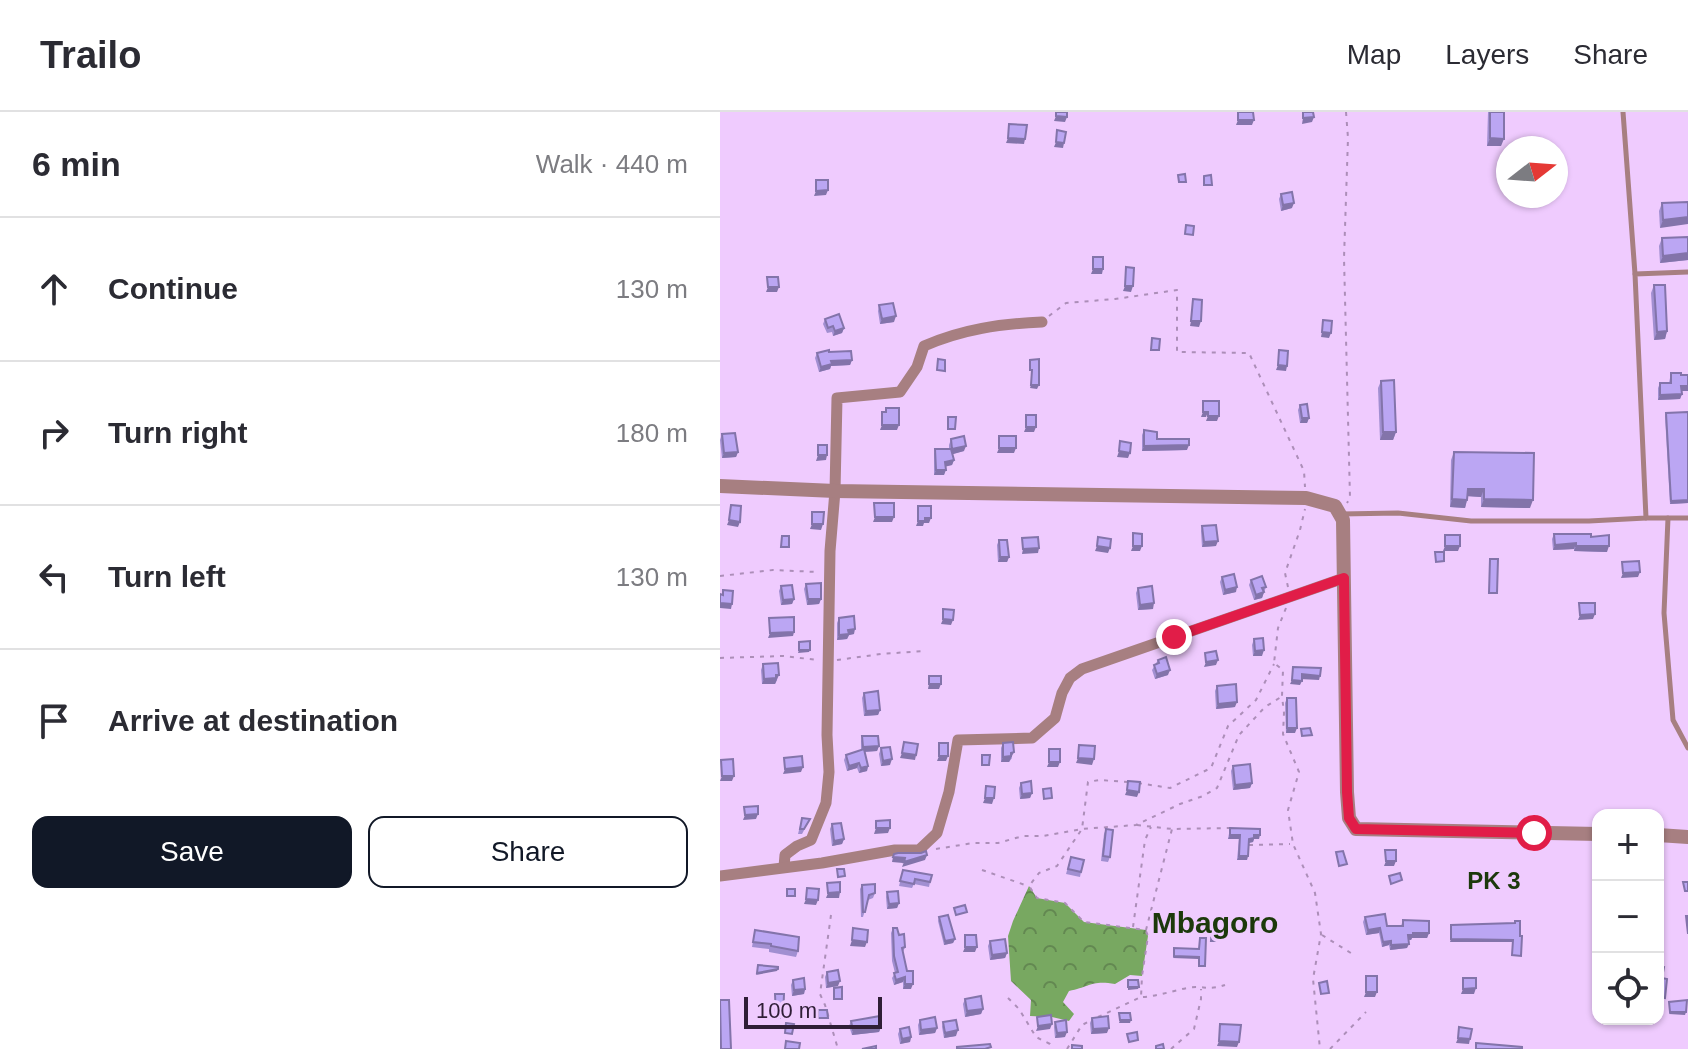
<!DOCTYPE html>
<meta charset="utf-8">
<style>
:root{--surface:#fff;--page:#f7f7f7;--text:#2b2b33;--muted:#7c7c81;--line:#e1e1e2;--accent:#111827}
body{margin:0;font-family:Helvetica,sans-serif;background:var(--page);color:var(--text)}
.controls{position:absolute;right:24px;bottom:24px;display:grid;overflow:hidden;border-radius:16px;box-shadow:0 2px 6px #0004}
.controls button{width:72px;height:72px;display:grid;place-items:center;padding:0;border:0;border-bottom:2px solid var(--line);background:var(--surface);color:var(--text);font:40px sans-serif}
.compass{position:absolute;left:776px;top:24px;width:72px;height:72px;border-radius:50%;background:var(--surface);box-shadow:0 2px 6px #0004;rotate:73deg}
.scale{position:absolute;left:24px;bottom:20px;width:138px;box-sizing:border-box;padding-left:8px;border:4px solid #2f1e36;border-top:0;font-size:22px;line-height:28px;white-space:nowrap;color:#2f1e36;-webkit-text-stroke:6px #efcbfe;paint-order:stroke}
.stop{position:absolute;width:24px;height:24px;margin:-18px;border:6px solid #e11d48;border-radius:50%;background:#fff}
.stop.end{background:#e11d48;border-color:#fff;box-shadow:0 2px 8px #0008}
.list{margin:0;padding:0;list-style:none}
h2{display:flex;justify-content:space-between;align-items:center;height:104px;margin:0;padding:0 32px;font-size:34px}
h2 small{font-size:26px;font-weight:400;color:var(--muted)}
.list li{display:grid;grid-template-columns:52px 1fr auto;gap:24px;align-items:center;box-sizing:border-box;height:144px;padding:0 32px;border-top:2px solid var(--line)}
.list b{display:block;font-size:30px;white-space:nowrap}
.list em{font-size:26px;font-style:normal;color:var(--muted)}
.actions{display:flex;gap:16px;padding:24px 32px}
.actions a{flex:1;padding:18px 0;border:2px solid var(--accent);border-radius:16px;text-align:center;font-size:28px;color:var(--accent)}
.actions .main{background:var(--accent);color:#fff}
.icon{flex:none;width:44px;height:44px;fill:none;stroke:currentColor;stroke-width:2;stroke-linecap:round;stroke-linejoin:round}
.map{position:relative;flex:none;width:968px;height:937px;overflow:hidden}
header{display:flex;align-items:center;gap:48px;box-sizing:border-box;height:112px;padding:0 40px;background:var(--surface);border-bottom:2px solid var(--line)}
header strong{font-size:38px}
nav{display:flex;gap:44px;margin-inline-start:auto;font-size:28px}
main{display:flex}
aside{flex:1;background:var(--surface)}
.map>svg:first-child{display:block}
.forest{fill:url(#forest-crowns)}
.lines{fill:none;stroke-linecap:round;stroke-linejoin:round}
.path{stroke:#ac8eb8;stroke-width:2;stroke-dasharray:4 6;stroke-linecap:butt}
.service{stroke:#a77f81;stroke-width:5}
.minor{stroke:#a77f81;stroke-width:11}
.tertiary{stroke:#a77f81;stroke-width:14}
.wall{fill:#a18fd1}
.shaded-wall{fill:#8374aa}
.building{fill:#bba6f3;stroke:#8374aa;stroke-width:2}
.route{stroke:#e11d48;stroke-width:10}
.labels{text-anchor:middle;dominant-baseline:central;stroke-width:7;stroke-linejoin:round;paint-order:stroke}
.neighbourhood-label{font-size:24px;font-weight:bold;fill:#1c390b;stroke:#efcbfe}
.district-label{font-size:30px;font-weight:bold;fill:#1c390b;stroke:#efcbfe}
</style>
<header>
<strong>Trailo</strong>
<nav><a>Map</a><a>Layers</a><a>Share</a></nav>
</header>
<main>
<aside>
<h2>6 min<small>Walk · 440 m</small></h2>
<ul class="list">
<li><svg class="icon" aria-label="ahead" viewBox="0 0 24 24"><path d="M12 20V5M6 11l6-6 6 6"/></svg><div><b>Continue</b></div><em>130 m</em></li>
<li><svg class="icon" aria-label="right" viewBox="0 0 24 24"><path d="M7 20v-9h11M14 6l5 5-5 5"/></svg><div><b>Turn right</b></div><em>180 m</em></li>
<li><svg class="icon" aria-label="left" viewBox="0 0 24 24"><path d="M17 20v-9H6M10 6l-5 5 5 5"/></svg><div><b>Turn left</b></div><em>130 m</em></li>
<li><svg class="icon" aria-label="arrive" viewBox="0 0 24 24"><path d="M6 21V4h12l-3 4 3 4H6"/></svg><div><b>Arrive at destination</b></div></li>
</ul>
<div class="actions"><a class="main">Save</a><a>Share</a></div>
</aside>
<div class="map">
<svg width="968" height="937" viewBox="0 0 968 937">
<defs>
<pattern id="forest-crowns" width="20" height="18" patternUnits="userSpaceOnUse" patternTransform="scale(2)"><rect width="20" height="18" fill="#78a861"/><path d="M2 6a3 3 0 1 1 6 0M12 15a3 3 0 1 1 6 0" fill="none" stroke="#638851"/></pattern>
</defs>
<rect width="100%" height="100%" fill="#efcbfe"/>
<path class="forest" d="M309 774 317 786 345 791 364 810 426 818 428 824 422 864 410 863 395 872C371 868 370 875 349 879L343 890 354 902 349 909 332 905 310 904 311 888 291 869 288 824 293 809Z"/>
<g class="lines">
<g class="path">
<polyline points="626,0 628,26 624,146 630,386 627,391"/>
<polyline points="329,204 346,191 395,187 457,178 457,240 529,241 584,359 585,375"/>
<polyline points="0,464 53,458 98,460"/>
<polyline points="568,475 565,461 580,418 585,397"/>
<polyline points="566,496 558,516 554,551 563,558 562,584 564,601 563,622 579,660 568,698 573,732 595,781 601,822 593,867 600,937"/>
<polyline points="0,546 63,544 98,548"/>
<polyline points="117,548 161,542 203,539"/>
<polyline points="408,670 379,668 368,670 362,717 337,754 319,761 309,774 317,786 345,791 364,810 426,818 452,717"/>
<polyline points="418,671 450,676 491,656 508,614 536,588 554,552"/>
<polyline points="417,713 452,717 512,716 514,718"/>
<polyline points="529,733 570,732"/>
<polyline points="216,737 253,731 278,731 303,724 323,724 362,717 416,713 460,692 483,684 497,676 519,623 545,595 561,585"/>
<polyline points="262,758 308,774"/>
<polyline points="111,803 100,882 105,893 118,937"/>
<polyline points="413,815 425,728 431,715"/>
<polyline points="602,823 634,843"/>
<path d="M423 885C438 884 452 879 467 876 483 873 488 879 505 873"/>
<polyline points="288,886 299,897 316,925 330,932 333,937"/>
<polyline points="378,905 421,885 422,864 428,824 426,819"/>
<polyline points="347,937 362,913 372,908"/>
<polyline points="451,937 474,917 481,887 481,877"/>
<polyline points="610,937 646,900"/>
</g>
<g class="service">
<polyline points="903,0 915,162"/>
<polyline points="621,402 678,401 751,409 869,409 926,406 915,162 968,160"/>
<polyline points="926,406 968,406"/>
<polyline points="948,406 944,501 953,608 968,636"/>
</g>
<g class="minor">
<path d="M64 755 65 743 77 734 91 728 106 691 109 660 107 623 110 439 115 379 117 286 180 280 197 255 204 234C243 217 280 212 322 210"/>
<polyline points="0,764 102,751 175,738 199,738 217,721 229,680 238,628 312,626 335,606 342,581 350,566 362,557 624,466"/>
</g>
<g class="tertiary">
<polyline points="0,374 115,379 586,386 615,394 623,408 627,680 629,706 636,717 878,722"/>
<polyline points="938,723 968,725"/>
</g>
</g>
<g class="wall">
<polygon points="768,0 784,0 781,34 767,34"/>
<polygon points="561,82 572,96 561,99 559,87"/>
<polygon points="968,90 940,116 939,99 942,91"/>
<polygon points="968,125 968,148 940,151 939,134 942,126"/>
<polygon points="934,173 947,219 945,227 934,228 931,181"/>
<polygon points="159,193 174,210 160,212 158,199"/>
<polygon points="105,207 124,216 122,221 113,224 112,220 107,221 103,212"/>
<polygon points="109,240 132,248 130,253 111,254 110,257 99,260 95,246 97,241"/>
<polygon points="951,261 962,282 960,287 938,288 938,276 940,271 949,271"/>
<polygon points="661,269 676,320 673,328 660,328 658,276"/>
<polygon points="580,293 589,306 587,311 580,311 578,298"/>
<polygon points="968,300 968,391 950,392 945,304 946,301"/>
<polygon points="424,318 437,327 467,338 422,339 422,323"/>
<polygon points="2,322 18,340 16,345 2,346 0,328"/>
<polygon points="231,327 244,339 232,342 234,348 232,353 226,354 224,363 214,363 214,342 215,337 229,337 229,333"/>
<polygon points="734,340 810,396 761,395 761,385 748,384 745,396 730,395 731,348"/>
<polygon points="482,414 496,434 482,435 481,419"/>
<polygon points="834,422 871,425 887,440 854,439 854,437 833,438 832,427"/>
<polygon points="279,428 289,445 287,450 278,450 277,433"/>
<polygon points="502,465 516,480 503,483 500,470"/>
<polygon points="531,468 546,475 542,486 534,488 529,473"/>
<polygon points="86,472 101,487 99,492 87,493 84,477"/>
<polygon points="61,474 74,487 72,492 61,493 59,479"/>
<polygon points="418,476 433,497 418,498 416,481"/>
<polygon points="119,506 134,522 129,523 127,527 117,528 117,511"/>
<polygon points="534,527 542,544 533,544 532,533"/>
<polygon points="438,548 448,563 435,567 432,558"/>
<polygon points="43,552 57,568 55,572 42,572 41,558"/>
<polygon points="497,574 515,595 496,597 495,579"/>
<polygon points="144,581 160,598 158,603 144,604 142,586"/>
<polygon points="567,586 575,621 566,621 565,591"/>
<polygon points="142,624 159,634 157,639 144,640 148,654 147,659 139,661 137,656 127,659 124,648 126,643 141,638 141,629"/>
<polygon points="283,631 292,646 289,650 281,650 281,636"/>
<polygon points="161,636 170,653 161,654 159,642"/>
<polygon points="513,654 532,671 530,676 513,678 511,659"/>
<polygon points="301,671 312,681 310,686 300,687 299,676"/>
<polygon points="82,706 90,707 82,722 78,722"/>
<polygon points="112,712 124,727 122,732 112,734 110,717"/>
<polygon points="510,716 539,727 534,727 533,730 529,731 527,748 517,748 519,727 508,727"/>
<polygon points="386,717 390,745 388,750 381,749 384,722"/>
<polygon points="351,745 361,760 360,765 346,762"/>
<polygon points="183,758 210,770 209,775 194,772 192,776 179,774"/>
<polygon points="142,773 155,781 153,786 148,788 143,805 141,805 140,777"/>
<polygon points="167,780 179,791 177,796 167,797 166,785"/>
<polygon points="219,805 235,827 233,831 224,833 218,809"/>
<polygon points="645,805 667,814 681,814 683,808 709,821 707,826 692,826 691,828 688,828 687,836 670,838 669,833 662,835 659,821 646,823 643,810"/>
<polygon points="173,816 179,823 185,835 183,840 191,877 183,877 183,870 174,873 172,866 175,861 172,849 171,821"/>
<polygon points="35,818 78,839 76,845 49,840 49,837 32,835"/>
<polygon points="270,829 287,841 285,846 270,848 268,834"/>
<polygon points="107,860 118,874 106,876 105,865"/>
<polygon points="73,868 85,877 84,882 72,884 71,873"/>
<polygon points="245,887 263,897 261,902 245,905 243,892"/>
<polygon points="372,906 387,921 371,922 370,911"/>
<polygon points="200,908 217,916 215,921 199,923 198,913"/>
<polygon points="131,909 161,915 159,920 132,923 129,914"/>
<polygon points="223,910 236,924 224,926 222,915"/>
<polygon points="335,910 345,925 335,926 334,915"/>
<polygon points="180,917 191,925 190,930 180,932 178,922"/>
</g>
<g class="shaded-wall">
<polygon points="336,4 347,5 345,10 334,9"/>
<polygon points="594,5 592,10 582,12 583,6"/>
<polygon points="518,8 534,8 532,13 516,13"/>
<polygon points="288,26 305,27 304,32 286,31"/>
<polygon points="770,26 784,27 781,34 767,34"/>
<polygon points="336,30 344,31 343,36 334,35"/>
<polygon points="108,78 106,83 94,84 96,79"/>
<polygon points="574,91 572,96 561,99 563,93"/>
<polygon points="968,105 968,112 940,116 943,108"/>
<polygon points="968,141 968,148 940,151 943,144"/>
<polygon points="373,157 383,157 382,162 371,162"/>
<polygon points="405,174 413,174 411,180 403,179"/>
<polygon points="48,175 59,175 57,180 46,180"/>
<polygon points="176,204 174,210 160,212 162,207"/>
<polygon points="471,209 481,209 479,215 470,214"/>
<polygon points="124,216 122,221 113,224 115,219"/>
<polygon points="947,219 945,227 934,228 937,220"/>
<polygon points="602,220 611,221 609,226 601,225"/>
<polygon points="132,248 130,253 111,254 110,257 99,260 101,255 111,249"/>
<polygon points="558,253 567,254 566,259 556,258"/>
<polygon points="311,273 319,273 317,277 310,276"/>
<polygon points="961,274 968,274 968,279 959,279"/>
<polygon points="962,282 960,287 938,288 940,283"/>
<polygon points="483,300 488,300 486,305 481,305"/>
<polygon points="488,304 499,304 497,309 486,309"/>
<polygon points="582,306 589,306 587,311 580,311"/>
<polygon points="162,313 179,313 177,318 160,318"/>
<polygon points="306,315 316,315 314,320 304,320"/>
<polygon points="663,320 676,320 673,328 660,328"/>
<polygon points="469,333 467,338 422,339 424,334"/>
<polygon points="246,334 244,339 230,343 232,337"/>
<polygon points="279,336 296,336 294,341 277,341"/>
<polygon points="399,339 410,341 408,346 397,345"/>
<polygon points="18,340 16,345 2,346 4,341"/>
<polygon points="98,343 107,343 106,348 96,349"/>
<polygon points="234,348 232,353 224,355 225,350"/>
<polygon points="216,358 226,358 224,363 214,363"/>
<polygon points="748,377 764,377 761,385 745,384"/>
<polygon points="732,387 747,388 745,396 730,395"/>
<polygon points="764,387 813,388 810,396 761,395"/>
<polygon points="968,388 968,391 950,392 951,389"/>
<polygon points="155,405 174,405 172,410 153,410"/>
<polygon points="205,406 211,406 209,411 204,411 203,414 196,414 198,409"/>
<polygon points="9,408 20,410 18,415 7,413"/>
<polygon points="92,412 103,412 101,418 90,417"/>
<polygon points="498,429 496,434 482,435 484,430"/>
<polygon points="856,431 854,437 833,438 835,433"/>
<polygon points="377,434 390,436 388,441 375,439"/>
<polygon points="413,434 422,434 420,439 411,439"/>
<polygon points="725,434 740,434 738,439 723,439"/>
<polygon points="856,434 889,434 887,440 854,439"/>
<polygon points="319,436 318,441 302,442 303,437"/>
<polygon points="280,445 289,445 287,450 278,450"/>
<polygon points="920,460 918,465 901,466 903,461"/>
<polygon points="517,475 516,480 503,483 505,478"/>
<polygon points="544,480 542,486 534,488 536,483"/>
<polygon points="74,487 72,492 61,493 63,488"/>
<polygon points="88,487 101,487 99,492 87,493"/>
<polygon points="0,491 12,492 11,497 0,496"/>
<polygon points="434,491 433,497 418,498 420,493"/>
<polygon points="875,502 873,507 858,508 860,503"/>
<polygon points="223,507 233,508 231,513 221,512"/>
<polygon points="135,517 134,522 129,523 127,527 117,528 119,523 128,518"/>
<polygon points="74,520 73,524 48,526 50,521"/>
<polygon points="79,538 90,538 89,540 78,541"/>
<polygon points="544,538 542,544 533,544 535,539"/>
<polygon points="498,548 496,553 484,555 486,550"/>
<polygon points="450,558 448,563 435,567 437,562"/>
<polygon points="582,562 600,564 599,568 580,567"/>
<polygon points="56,563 59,563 55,572 42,572 44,567"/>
<polygon points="572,568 582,569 580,573 570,572"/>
<polygon points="209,572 221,572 219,577 208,577"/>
<polygon points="517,590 515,595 496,597 498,592"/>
<polygon points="160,598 158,603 144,604 146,599"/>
<polygon points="567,616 577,616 575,621 566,621"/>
<polygon points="159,634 157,639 141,640 143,635"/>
<polygon points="294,640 289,650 281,650 283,645 291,641"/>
<polygon points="182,641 196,643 195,648 180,646"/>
<polygon points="219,644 228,644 226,649 217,649"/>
<polygon points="358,646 374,647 372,653 356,651"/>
<polygon points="172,647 170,653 161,654 163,649"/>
<polygon points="329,650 340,650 338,655 327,655"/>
<polygon points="139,651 137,656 127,659 129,654"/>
<polygon points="148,654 147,659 139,661 141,656"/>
<polygon points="83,655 81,660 63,662 65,657"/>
<polygon points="2,664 14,664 12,669 0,669"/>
<polygon points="532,671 530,676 513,678 515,673"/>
<polygon points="407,678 419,680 417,685 405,683"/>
<polygon points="312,681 310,686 300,687 302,682"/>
<polygon points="265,686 274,686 272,692 263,691"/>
<polygon points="38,702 36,707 23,708 25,703"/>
<polygon points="156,716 170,716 168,721 154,722"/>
<polygon points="510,723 520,723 519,727 508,727"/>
<polygon points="534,723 540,723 539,727 534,727 533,730 528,731 529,727"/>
<polygon points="124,727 122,732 112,734 114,729"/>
<polygon points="207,743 205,748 182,755 184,750"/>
<polygon points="519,744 528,744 527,748 517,748"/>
<polygon points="173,745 185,746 183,751 172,750"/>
<polygon points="666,749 676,749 674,754 664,754"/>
<polygon points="120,780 119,786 106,786 108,781"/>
<polygon points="86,787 98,788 96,793 84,792"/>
<polygon points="179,791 177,796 167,797 169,792"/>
<polygon points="454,807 464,807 464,809 453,809"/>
<polygon points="660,816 659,821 646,823 648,818"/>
<polygon points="693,821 709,821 707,826 692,826 691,828 686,827 688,823"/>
<polygon points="235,827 233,831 224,833 225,829"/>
<polygon points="731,827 793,828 793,830 730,830"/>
<polygon points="132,828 147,830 145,835 130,834"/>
<polygon points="671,829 669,833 662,835 663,830"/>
<polygon points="689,832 687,836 670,838 671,833"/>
<polygon points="245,835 257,835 255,840 243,840"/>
<polygon points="287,841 285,846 270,848 272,843"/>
<polygon points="454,844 479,845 478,847 453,846"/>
<polygon points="58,857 57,859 36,863 37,861"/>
<polygon points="185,865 183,870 174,873 176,868"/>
<polygon points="120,869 118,874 106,876 108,871"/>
<polygon points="185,872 193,872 191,877 183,877"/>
<polygon points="408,875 419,875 418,877 408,878"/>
<polygon points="756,876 754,882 741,882 743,877"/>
<polygon points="85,877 84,882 72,884 74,878"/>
<polygon points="646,880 657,880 655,885 644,885"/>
<polygon points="263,897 261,902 245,905 247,899"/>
<polygon points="950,900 966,900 965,903 949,902"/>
<polygon points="400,908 411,908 410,911 399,911"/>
<polygon points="902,908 912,908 911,911 901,911"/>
<polygon points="332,912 330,917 316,919 318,914"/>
<polygon points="161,915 159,920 132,923 133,918"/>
<polygon points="217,916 215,921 199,923 201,918"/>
<polygon points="389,916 387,921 371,922 373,917"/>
<polygon points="238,918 236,924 224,926 225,921"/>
<polygon points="347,920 345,925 335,926 337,921"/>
<polygon points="191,925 190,930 180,932 182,927"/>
<polygon points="738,926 750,927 749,932 736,931"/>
<polygon points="499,929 519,930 517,935 497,934"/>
</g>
<g class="building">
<polygon points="336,0 347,0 347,5 336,4"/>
<polygon points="518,0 533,0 534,8 518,8"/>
<polygon points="583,0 593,0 594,5 583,6"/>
<polygon points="770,0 784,0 784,27 770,26"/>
<polygon points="289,12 307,13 305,27 288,26"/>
<polygon points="337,18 346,20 344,31 336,30"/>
<polygon points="465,62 466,70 459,70 458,63"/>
<polygon points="491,63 492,73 484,73 484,64"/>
<polygon points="96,68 108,68 108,78 96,79"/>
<polygon points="572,80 574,91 563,93 561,82"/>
<polygon points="968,90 968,105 943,108 942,91"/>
<polygon points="466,113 474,114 473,123 465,122"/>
<polygon points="968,125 968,141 943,144 942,126"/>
<rect x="373" y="145" width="10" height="12"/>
<polygon points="406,155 414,156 413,174 405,174"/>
<polygon points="47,165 58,165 59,175 48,175"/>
<polygon points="934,173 945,173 947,219 937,220"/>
<polygon points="473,187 482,188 481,209 471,209"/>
<polygon points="173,191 176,204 162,207 159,193"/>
<polygon points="119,202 124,216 115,219 113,214 108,216 105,207"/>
<polygon points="603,208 612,209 611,221 602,220"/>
<polygon points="432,226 440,227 439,238 431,238"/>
<polygon points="109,238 109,240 131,239 132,248 111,249 112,252 101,255 97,241"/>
<polygon points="559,238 568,239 567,254 558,253"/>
<polygon points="218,247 225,248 225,259 217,258"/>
<polygon points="319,247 319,273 311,273 312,258 310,258 310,248"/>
<polygon points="951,261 961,261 961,263 968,263 968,274 961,274 962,282 940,283 940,271 951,271"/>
<polygon points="674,268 676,320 663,320 661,269"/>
<polygon points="483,289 499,289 499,304 488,304 488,300 483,300"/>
<polygon points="587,292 589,306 582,306 580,293"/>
<polygon points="166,296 179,296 179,313 162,313 162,300 166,300"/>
<polygon points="968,300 968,388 951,389 946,301"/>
<rect x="306" y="303" width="10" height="12"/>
<polygon points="228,305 236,305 235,317 228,317"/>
<polygon points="424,318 437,320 437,327 469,327 469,333 424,334"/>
<polygon points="15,321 18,340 4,341 2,322"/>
<polygon points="244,324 246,334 232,337 231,327"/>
<rect x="279" y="324" width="17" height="12"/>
<polygon points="400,329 411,331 410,341 399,339"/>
<rect x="98" y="333" width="9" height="10"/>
<polygon points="215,337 231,337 234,348 225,350 226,358 216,358"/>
<polygon points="734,340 814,341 813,388 764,387 764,377 748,377 747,388 732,387"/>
<polygon points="154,391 174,391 174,405 155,405"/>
<polygon points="11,393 21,394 20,410 9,408"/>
<polygon points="198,394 211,394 211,406 205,406 205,409 198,409"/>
<polygon points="92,400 104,400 103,412 92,412"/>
<polygon points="496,413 498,429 484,430 482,414"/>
<polygon points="413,421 422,422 422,434 413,434"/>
<polygon points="834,422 871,422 871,425 889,423 889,434 856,434 856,431 835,433"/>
<rect x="725" y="423" width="15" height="11"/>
<polygon points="62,424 69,424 69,435 61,435"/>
<polygon points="318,425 319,436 303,437 302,426"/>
<polygon points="378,425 391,427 390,436 377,434"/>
<polygon points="279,428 287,428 289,445 280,445"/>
<polygon points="715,440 724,440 724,449 716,450"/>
<polygon points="770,447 778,447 777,481 769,481"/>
<polygon points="919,449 920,460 903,461 902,450"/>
<polygon points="514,462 517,475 505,478 502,465"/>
<polygon points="542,464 546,475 542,476 544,480 536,483 531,468"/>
<polygon points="101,471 101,487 88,487 86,472"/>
<polygon points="72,473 74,487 63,488 61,474"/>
<polygon points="432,474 434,491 420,493 418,476"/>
<polygon points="3,478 13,479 12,492 0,491 0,482 3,483"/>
<polygon points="859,491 875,491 875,502 860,503"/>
<polygon points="223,497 234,498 233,508 223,507"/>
<polygon points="134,504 135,517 128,518 129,522 119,523 119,506"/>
<polygon points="74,505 74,520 50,521 49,506"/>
<polygon points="543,526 544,538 535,539 534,527"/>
<polygon points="90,529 90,538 79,538 79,530"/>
<polygon points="496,539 498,548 486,550 485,541"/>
<polygon points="446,545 450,558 437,562 434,553 439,551 438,548"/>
<polygon points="58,551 59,563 56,563 56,566 44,567 43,552"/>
<polygon points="573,555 601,556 600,564 582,562 582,569 572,568"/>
<rect x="209" y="564" width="12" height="8"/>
<polygon points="516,572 517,590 498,592 497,574"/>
<polygon points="158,579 160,598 146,599 144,581"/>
<polygon points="567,586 576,586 577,616 567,616"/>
<polygon points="590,616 592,623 582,624 581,617"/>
<polygon points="142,624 158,624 159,634 143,635"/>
<polygon points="184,630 198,632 196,643 182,641"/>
<polygon points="293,630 294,640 291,641 291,644 283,645 283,631"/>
<rect x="219" y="631" width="9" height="13"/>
<polygon points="359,633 375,634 374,647 358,646"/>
<polygon points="170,635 172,647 163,649 161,636"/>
<polygon points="144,637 148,654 141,656 139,651 129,654 126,643"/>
<rect x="329" y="637" width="11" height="13"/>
<polygon points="262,643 270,643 269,653 262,653"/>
<polygon points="82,644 83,655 65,657 64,646"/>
<polygon points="13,647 14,664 2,664 1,648"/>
<polygon points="530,652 532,671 515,673 513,654"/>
<polygon points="311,669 312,681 302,682 301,671"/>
<polygon points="408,669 420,670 419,680 407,678"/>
<polygon points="266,674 275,675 274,686 265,686"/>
<polygon points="331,676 332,686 324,687 323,677"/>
<polygon points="38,694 38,702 25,703 24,695"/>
<polygon points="82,706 90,707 84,717 80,717"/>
<polygon points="170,708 170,716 156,716 156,709"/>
<polygon points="121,711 124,727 114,729 112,712"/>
<polygon points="510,716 540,717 540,723 534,723 534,726 529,727 528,744 519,744 520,723 510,723"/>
<polygon points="386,717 393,718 390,745 383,744"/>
<polygon points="665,738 676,738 676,749 666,749"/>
<polygon points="206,739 207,743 184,750 185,746 173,745 174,742 178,741 201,741"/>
<polygon points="623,739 627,752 619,754 616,740"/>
<polygon points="351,745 364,748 361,760 348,757"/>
<polygon points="117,757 124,757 125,764 118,765"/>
<polygon points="183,758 212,763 210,770 195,767 194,772 180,769"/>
<polygon points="680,761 682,768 671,772 669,764"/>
<polygon points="120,770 120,780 108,781 107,771"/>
<polygon points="963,770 968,770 968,779 965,779"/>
<polygon points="155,772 155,781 149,783 145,800 143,800 142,773"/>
<polygon points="87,776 99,777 98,788 86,787"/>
<rect x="67" y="777" width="8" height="7"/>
<polygon points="178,779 179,791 169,792 167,780"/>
<polygon points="245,793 247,800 236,803 234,796"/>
<rect x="454" y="800" width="10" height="7"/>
<polygon points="665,802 667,814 683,814 683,808 709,809 709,821 693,821 693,823 688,823 689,832 671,833 671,829 663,830 660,816 648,818 645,805"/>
<polygon points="228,803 235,827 225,829 219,805"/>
<polygon points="966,804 968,804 968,822"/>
<polygon points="795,809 800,809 800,824 802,824 801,844 792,843 793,828 731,827 731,813 795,811"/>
<polygon points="133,816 148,818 147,830 132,828"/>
<polygon points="173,816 177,816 179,823 184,822 185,835 182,836 187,859 193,859 193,872 185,872 185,865 176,868 174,861 178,860 174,844"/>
<polygon points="35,818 79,825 78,839 51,834 51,832 33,830"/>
<polygon points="492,818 500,819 499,829 491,829"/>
<polygon points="245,823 256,823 257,835 245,835"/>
<polygon points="480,826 486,826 485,854 479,854 479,845 454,844 454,836 479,837"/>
<polygon points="285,827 287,841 272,843 270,829"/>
<polygon points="38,853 58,855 58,857 37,861"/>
<polygon points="938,854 944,855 942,866 947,867 945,886 938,885"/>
<polygon points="118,858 120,869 108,871 107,860"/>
<rect x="646" y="864" width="11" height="16"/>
<polygon points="84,866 85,877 74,878 73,868"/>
<polygon points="743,866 756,866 756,876 743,877"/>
<polygon points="408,868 418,868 419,875 408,875"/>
<polygon points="607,869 609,881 601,882 599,871"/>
<polygon points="122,875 122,887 114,887 114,876"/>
<polygon points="55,882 64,882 63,906 56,905"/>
<polygon points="261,884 263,897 247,899 245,887"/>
<polygon points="0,888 9,888 11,937 1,937"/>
<polygon points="967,888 966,900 950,900 949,890"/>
<polygon points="98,898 107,898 108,906 98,906"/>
<polygon points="399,901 410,901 411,908 400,908"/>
<polygon points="331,903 332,912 318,914 317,905"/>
<polygon points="160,904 161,915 133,918 131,909"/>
<polygon points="388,904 389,916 373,917 372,906"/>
<polygon points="215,905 217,916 201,918 200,908"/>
<polygon points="236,908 238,918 225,921 223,910"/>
<polygon points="346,908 347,920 337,921 335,910"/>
<polygon points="66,911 74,912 72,922 65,921"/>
<polygon points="500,912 521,913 519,930 499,929"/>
<polygon points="189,915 191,925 182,927 180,917"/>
<polygon points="739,915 752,917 750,927 738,926"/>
<polygon points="417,920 418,928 409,930 407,922"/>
<polygon points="66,929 80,931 79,937 65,937"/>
<polygon points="756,931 802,935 802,937 756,937"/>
<polygon points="270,932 271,935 265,937 237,937 237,935"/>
<polygon points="443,932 444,937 436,937 436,934"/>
<polygon points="352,933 362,934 362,937 352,937"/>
<polygon points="156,934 156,937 142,937"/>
</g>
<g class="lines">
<polyline class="route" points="454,525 624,466 627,680 629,706 636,717 814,721"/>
</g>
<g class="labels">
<g class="neighbourhood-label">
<text x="774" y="768">PK 3</text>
</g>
<g class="district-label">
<text x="495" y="810">Mbagoro</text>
</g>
</g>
</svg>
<div class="controls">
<button>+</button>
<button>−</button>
<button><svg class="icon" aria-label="locate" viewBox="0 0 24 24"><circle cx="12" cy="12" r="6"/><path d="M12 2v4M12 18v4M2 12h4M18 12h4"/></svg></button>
</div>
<svg class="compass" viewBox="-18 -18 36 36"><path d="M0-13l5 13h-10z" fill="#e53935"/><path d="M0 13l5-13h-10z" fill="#7c7c81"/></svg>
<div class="scale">100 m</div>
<div class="stop" style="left:814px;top:721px"></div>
<div class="stop end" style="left:454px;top:525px"></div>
</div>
</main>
